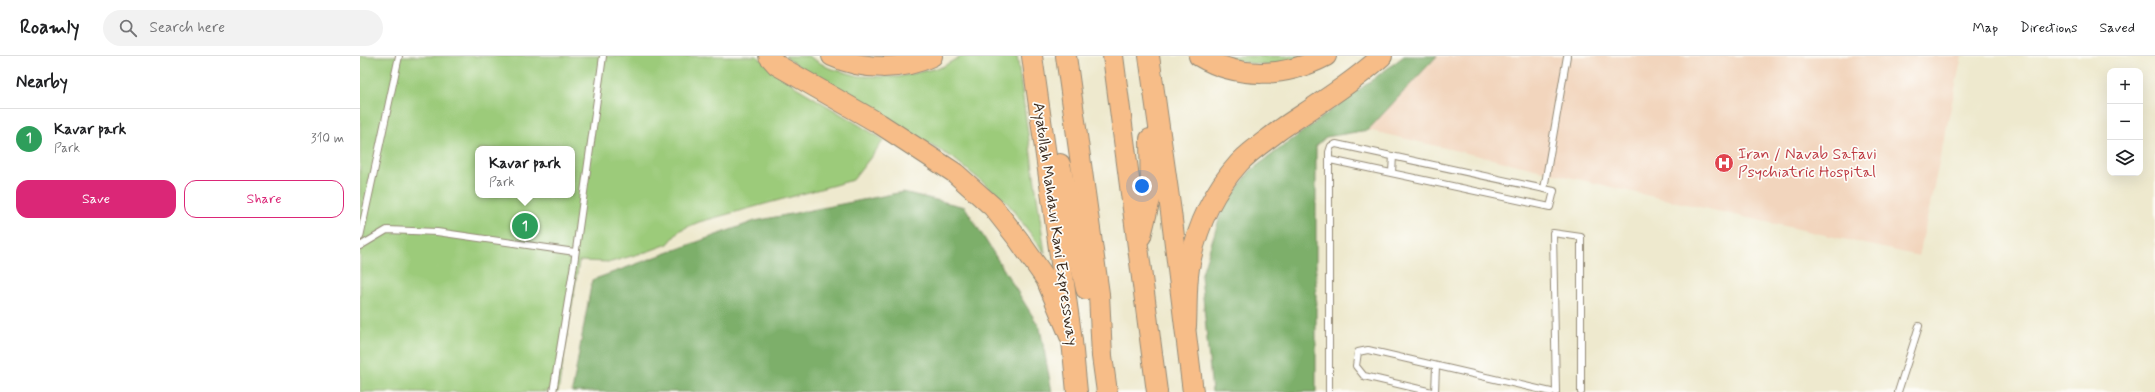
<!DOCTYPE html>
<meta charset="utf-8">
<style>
:root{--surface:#fff;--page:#f2f2f2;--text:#202124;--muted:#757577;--line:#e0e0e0;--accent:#db2777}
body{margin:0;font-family:Mynerve,sans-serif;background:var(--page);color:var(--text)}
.controls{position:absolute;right:12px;top:12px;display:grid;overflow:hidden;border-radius:8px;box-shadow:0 4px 16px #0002}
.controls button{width:36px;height:36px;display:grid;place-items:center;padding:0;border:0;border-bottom:1px solid var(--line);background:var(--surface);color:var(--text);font:20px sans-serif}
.you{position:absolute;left:782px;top:130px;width:14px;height:14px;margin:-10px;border:3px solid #fff;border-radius:50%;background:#1a73e8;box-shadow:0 0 0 6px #1a73e833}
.badge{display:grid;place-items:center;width:26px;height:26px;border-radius:50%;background:var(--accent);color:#fff;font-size:13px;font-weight:700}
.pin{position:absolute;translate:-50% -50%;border:2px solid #fff;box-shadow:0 1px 4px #0006}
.popup{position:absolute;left:115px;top:90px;width:100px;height:52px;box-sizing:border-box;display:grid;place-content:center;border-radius:8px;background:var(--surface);filter:drop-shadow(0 1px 3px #0005);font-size:13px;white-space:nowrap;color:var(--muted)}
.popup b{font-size:15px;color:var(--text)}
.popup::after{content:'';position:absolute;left:50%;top:100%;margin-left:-8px;border:8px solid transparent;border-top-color:var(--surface)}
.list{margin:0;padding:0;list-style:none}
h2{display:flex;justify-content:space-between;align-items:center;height:52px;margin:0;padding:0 16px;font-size:17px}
h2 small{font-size:13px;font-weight:400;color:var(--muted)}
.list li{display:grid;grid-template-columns:26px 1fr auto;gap:12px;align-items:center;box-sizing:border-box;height:60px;padding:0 16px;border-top:1px solid var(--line)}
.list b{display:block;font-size:15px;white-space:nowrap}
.list p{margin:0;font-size:13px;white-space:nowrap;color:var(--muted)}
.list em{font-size:13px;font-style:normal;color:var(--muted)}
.actions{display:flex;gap:8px;padding:12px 16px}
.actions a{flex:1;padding:9px 0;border:1px solid var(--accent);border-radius:12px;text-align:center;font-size:14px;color:var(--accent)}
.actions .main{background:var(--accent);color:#fff}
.icon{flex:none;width:22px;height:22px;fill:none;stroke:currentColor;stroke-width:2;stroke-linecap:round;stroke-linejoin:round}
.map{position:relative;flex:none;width:1795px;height:336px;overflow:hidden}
header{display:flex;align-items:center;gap:24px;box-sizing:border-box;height:56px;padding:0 20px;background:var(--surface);border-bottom:1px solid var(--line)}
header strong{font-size:19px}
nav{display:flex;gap:22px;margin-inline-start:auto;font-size:14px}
.search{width:280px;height:36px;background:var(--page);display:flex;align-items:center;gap:10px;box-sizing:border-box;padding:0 14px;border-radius:22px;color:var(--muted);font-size:15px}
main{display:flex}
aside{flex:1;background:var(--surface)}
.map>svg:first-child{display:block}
.built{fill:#f2d5bd}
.green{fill:#9ccb7a;stroke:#6c7a4c;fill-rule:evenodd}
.forest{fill:#7daf6a;stroke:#5c6c44}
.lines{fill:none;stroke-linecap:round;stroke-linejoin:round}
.service-casing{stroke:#948a76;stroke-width:8}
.trunk-casing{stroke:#948a76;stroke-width:22}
.service{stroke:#fff;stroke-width:6}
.trunk{stroke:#f7bd88;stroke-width:20}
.labels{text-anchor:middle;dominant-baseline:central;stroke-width:3.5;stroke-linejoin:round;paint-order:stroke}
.health-label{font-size:16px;fill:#be3a42;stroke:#fdfcf7;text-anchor:start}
.street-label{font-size:16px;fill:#3b2a1e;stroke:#fdfcf7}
</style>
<header>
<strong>Roamly</strong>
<div class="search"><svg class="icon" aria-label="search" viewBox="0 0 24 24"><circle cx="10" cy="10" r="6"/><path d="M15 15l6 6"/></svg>Search here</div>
<nav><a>Map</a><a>Directions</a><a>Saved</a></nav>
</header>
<main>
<aside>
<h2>Nearby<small></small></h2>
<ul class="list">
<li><span class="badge" style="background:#2e9e5b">1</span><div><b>Kavar park</b><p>Park</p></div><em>310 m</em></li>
</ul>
<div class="actions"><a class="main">Save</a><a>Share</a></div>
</aside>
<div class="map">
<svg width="1795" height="336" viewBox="0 0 1795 336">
<rect width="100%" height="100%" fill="#fdfcf7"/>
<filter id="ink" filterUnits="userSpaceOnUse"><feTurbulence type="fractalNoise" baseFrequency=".025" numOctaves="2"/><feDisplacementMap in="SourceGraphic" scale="8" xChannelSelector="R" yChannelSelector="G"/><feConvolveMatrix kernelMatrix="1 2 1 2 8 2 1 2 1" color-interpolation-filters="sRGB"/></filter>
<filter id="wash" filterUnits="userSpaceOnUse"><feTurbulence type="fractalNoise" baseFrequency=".012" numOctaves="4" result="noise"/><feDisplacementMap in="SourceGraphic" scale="16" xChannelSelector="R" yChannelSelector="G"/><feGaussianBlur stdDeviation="0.9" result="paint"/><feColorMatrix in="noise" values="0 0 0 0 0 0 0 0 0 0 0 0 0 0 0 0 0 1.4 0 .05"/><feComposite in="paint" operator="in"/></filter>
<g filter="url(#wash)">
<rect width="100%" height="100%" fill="#eee9ce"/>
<polygon class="built" points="1077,0 1602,0 1559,200 1290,140 1008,74"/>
<g class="green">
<path d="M0 0H397L436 31 524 84 493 124 339 166 320 174 308 188 289 195 251 206 219 205 198 336H0ZM118 93H212V139H118Z"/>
<polygon points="425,0 448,0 469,12 499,20 538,21 582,11 601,0 657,0 685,197 646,145 593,102 448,17"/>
<polygon points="847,0 958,0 921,12"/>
</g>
<g class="forest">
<polygon points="1044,0 1077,0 1008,74 966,81 956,90 956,336 852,336 841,220 862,154 890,115"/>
<polygon points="543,136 605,151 680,272 692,336 212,336 232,224 395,165"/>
</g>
</g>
<g filter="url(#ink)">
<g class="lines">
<g class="service-casing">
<g id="service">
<polyline points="1032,116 1033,100"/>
<polyline points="1184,133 1207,0"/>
<polyline points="0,181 39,0"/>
<polyline points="0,190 27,174 77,176 215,196"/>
<polyline points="193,336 214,208 243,0"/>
<polyline points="969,336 969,96 971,90 976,88 1194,135 1190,151 970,104"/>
<polyline points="1072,336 1004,320 996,310 998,296 1008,294 1191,336"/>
<polyline points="1075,336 1076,310"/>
<polyline points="1196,336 1193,177 1221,181 1221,336"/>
<polyline points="1538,336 1559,270"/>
</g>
</g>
<g class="trunk-casing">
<g id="trunk">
<polyline points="409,0 417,9 520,68 595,117 633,151 658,183 686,223 712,285"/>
<path d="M472 0C502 14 542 15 572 0"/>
<polyline points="672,0 712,285 717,336"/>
<polyline points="706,0 739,238 742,300 747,336"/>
<polyline points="753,0 797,336"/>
<polyline points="789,0 811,156 833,336"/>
<path d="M839 0C879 24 926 21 966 0"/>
<polyline points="700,108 726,233"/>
<polyline points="781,180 791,139 790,83"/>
<path d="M826 270C827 251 826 231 829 212 836 173 852 137 879 107 891 94 907 84 921 73 955 50 991 28 1022 0"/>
</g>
</g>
<use href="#service" class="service"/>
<use href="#trunk" class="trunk"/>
</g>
</g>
<defs>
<g id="hospital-disc" transform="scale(1)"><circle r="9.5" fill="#e0444e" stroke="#fdfcf7"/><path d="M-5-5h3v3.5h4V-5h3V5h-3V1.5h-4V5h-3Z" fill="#fff"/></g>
</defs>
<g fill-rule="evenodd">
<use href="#hospital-disc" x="1364" y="107"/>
</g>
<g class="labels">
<g class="health-label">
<text x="1378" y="98">Iran / Navab Safavi<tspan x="1378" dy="18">Psychiatric Hospital</tspan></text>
</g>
<g class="street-label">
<text transform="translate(695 168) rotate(82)">Ayatollah Mahdavi Kani Expressway</text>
</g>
</g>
</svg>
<div class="controls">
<button>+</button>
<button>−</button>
<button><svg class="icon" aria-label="layers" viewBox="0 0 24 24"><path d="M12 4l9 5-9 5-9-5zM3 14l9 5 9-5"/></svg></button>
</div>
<div class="you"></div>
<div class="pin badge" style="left:165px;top:170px;background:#2e9e5b">1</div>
<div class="popup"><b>Kavar park</b>Park</div>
</div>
</main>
